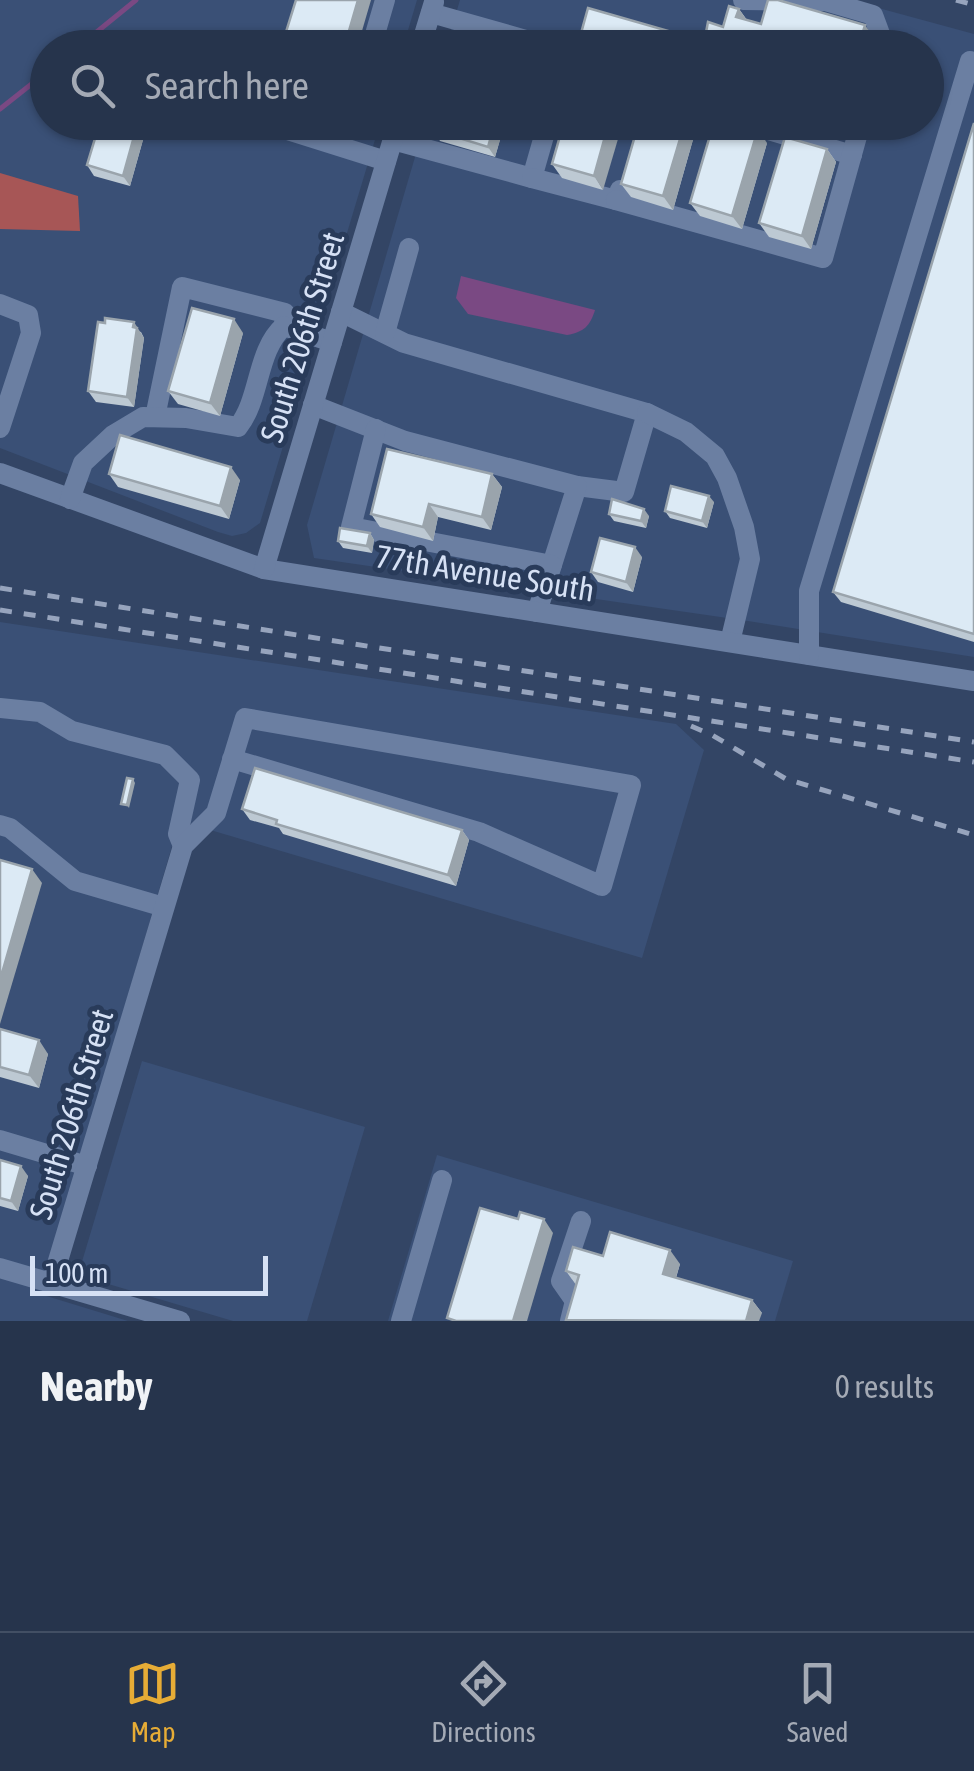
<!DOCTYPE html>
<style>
:root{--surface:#26344c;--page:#2e3c53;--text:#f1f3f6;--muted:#a4aab5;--line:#424f64;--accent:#e6ac36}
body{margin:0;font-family:"Asap Condensed",sans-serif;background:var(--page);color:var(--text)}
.scale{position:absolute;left:30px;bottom:25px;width:238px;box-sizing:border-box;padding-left:10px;border:5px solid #d6e1f5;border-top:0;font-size:28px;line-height:35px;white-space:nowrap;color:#d6e1f5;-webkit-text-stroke:8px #293b5a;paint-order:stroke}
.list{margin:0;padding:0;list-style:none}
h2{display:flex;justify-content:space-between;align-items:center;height:130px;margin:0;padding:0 40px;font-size:42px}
h2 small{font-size:32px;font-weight:400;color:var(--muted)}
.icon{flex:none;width:55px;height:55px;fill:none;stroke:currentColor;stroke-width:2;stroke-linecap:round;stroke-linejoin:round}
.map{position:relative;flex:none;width:974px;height:1321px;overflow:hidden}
.search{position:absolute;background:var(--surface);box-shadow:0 2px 8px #0004;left:30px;right:30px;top:30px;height:110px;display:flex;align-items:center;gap:25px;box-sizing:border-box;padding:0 35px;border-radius:55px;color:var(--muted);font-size:38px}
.sheet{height:310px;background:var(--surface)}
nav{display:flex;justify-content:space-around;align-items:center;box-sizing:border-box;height:140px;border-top:2px solid var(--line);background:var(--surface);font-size:28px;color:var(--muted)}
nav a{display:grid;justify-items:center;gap:5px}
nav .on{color:var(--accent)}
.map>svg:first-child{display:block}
.built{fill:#3a5076}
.forest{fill:#a75656}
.water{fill:#7a4983}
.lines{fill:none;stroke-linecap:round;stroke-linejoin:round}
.stream{stroke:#7a4983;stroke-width:5}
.minor{stroke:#6b7fa2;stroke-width:20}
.rail{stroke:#97a4bd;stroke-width:5;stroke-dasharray:12 12;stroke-linecap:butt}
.wall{fill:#bdc9d3}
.shaded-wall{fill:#9aa4ac}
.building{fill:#dceaf5;stroke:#9aa4ac;stroke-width:2.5}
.labels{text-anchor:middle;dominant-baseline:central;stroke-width:10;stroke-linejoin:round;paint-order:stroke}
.street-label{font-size:32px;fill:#d6e1f5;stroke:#293b5a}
</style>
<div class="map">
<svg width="974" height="1321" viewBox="0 0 974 1321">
<rect width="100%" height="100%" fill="#334565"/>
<g class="built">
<polygon points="0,0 417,0 403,47 48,48 48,122 380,123 260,523 246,533 232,536 218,532 0,448"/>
<polygon points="460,0 849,0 974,34 974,657 748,621 314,558 307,525 425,123 926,122 926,48 446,47"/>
<polygon points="0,622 676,724 704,750 642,958 190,824 175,836 40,1294 128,1321 0,1321"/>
<polygon points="142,1061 365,1127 307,1321 233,1321 78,1275"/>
<polygon points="437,1155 793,1261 775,1321 388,1321"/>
</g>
<polygon class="forest" points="0,173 78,196 80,231 0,229"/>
<path class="water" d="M461 276 595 310C590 326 584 332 567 335L468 314 456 298Z"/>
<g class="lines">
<g class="stream">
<polyline points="77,48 136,0"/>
<polyline points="0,109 48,71"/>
</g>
<g class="minor">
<polyline points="743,0 825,1 873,15 883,42 882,48"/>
<polyline points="431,13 554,48"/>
<polyline points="371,48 385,0"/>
<polyline points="420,48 434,2"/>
<polyline points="262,122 386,161"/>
<polyline points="742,122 852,155"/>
<polyline points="393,140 532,178 548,122"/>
<polyline points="532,178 616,200 620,190"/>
<polyline points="616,200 823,258 861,122"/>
<polyline points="0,304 28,315 31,333 0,428"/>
<polyline points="341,312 404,343 647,413 624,492 577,486"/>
<polyline points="284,326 332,342"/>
<polyline points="385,333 409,248"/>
<polyline points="313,405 405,441 577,486 537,612"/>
<polyline points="647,413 686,432 715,456 727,478 744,527 750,559 730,642"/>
<polyline points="155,417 182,287 285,313 284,326"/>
<polyline points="376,429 351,527 552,565"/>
<polyline points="0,473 264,569 974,681"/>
<path d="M70 499 83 463 113 435 143 417 186 418 238 427C261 398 256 351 284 326"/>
<polyline points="264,569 398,122"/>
<polyline points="809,655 809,591 970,61 974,62"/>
<polyline points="0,708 40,712 72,731 165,755 190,780 178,834 183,846"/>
<polyline points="0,825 10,828 75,881 164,907"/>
<polyline points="0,1140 87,1166"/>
<polyline points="0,1268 180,1321"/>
<polyline points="51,1284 183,846 216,813 245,718 631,785 602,886 479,832 232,759"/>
<polyline points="401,1321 442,1180"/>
<polyline points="570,1321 575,1301 561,1281 581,1221"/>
</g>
<g class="rail">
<polyline points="956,0 974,5"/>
<polyline points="0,588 974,742"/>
<polyline points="0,610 974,762"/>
<polyline points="691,726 712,735 786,779 974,835"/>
</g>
</g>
<g class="wall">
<polygon points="739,9 747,20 761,24 874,38 872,48 588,48 580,37 704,45"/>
<polygon points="100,122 148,122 130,186 94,176 87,165"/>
<polygon points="505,122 495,157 440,141 433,130"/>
<polygon points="564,122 603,190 562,178 552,164"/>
<polygon points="639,122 698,122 673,210 631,197 621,184"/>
<polygon points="825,122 850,122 848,129"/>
<polygon points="974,123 974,642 841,602 833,592"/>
<polygon points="767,143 742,229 700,216 690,203"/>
<polygon points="827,149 836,162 811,249 769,237 759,223"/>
<polygon points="105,323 141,332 144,338 134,407 96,402 88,391"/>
<polygon points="243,333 220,416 178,404 168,391"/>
<polygon points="109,474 240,480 229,519 118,487"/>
<polygon points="492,474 502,487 491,530 438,517 433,541 380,527 371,514"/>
<polygon points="714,502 707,528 670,518 665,511"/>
<polygon points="609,514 649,516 646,528 614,521"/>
<polygon points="370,533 374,540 372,553 343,548 338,541"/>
<polygon points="642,557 633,592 598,582 591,572"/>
<polygon points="242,809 462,830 469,840 456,886 283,834 279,828 250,820"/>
<polygon points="0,1029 48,1054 39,1088 0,1077"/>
<polygon points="0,1160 28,1176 18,1211 0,1206"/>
<polygon points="603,1256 680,1264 676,1278 752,1300 762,1313 576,1285 566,1271"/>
</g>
<g class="shaded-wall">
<polygon points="358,0 371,0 357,48 344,48"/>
<polygon points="739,9 748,22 736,17"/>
<polygon points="865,25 874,38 872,48 858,48"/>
<polygon points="138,122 148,122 130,186 123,176"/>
<polygon points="495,122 505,123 495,157 488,147"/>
<polygon points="609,122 623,122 603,190 594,176"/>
<polygon points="685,122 698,122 673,210 663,196"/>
<polygon points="758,129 767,143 742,229 732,216"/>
<polygon points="827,149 836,162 811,249 802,236"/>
<polygon points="234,319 243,333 220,416 210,403"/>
<polygon points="134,322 144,338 134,407 127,397"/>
<polygon points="231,467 240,480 229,519 220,506"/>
<polygon points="492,474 502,487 491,530 482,517"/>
<polygon points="709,496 714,502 707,528 702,521"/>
<polygon points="429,504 438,517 433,541 423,527"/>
<polygon points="644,509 649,516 646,528 641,521"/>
<polygon points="370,533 374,540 372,553 367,546"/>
<polygon points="635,547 642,557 633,592 626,582"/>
<polygon points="133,779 135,783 129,808 127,805"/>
<polygon points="462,830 469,840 456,886 448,875"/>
<polygon points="32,869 42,883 0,1024 0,980"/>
<polygon points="39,1040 48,1054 39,1088 29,1075"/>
<polygon points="21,1166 28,1176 18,1211 11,1201"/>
<polygon points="544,1219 553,1233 527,1321 513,1321"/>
<polygon points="670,1250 680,1264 673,1287 663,1274"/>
<polygon points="752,1300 762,1313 759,1321 746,1321"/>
</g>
<g class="building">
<polygon points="296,0 358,0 344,48 281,48"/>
<polygon points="768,0 778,0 865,25 858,48 703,48 708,22 723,27 729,6 739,9 736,17 761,24"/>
<polygon points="588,8 700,40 698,48 618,48 580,37"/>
<polygon points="160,43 175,48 159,48"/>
<polygon points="100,122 138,122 123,176 87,165"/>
<polygon points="435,122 495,122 488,147 433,130"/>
<polygon points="564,122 609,122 594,176 552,164"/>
<polygon points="639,122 685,122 663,196 621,184"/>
<polygon points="714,122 736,122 758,129 732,216 690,203"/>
<polygon points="974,123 974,634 833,592"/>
<polygon points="785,137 827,149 802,236 759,223"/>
<polygon points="192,308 234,319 210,403 168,391"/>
<polygon points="105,318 134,322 133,327 137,328 127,397 88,391 98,322 105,323"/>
<polygon points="120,435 231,467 220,506 109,474"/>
<polygon points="387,449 492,474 482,517 429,504 423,527 371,514"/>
<polygon points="671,486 709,496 702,521 665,511"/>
<polygon points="612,499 644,509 641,521 609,514"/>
<polygon points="340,528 370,533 367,546 338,541"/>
<polygon points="600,538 635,547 626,582 591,572"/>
<polygon points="255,768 462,830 448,875 276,824 277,820 242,809"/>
<polygon points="127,778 133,779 127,805 121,804"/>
<polygon points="0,860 32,869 0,980"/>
<polygon points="0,1029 39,1040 29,1075 0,1067"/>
<polygon points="0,1160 21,1166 11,1201 0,1198"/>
<polygon points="480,1208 518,1219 520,1212 544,1219 513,1321 456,1321 447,1318"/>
<polygon points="610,1232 670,1250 663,1274 752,1300 746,1321 566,1320 579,1275 566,1271 573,1247 603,1256"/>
</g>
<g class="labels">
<g class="street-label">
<text transform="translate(302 337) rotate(-73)">South 206th Street</text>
<text transform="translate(485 573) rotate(9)">77th Avenue South</text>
<text transform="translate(71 1114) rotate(-73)">South 206th Street</text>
</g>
</g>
</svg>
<div class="scale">100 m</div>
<div class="search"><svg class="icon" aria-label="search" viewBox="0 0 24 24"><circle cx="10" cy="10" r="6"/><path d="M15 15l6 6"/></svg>Search here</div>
</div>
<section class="sheet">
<h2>Nearby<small>0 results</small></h2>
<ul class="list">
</ul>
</section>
<nav>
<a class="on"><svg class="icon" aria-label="map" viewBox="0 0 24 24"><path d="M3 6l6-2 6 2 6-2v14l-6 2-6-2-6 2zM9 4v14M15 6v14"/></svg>Map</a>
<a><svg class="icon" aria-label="directions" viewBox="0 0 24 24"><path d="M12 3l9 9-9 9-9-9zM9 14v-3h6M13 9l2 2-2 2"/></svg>Directions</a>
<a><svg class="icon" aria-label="saved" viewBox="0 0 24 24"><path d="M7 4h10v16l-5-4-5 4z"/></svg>Saved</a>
</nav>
